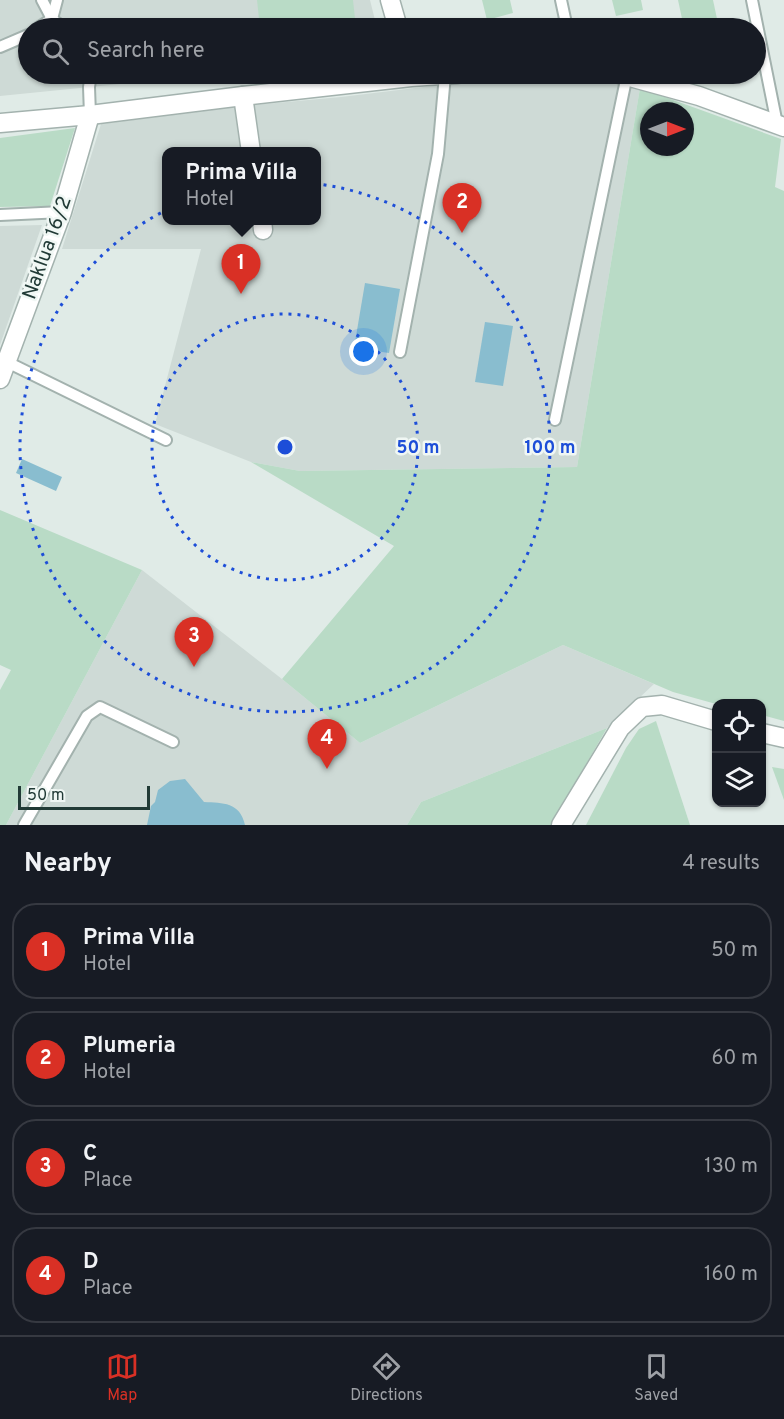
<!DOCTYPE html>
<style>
:root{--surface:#171b24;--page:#242831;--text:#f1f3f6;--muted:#9ea1a6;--line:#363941;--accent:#d93025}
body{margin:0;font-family:Overpass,sans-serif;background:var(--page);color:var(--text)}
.controls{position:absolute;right:18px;bottom:18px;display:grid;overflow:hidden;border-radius:12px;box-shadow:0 2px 4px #0004}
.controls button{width:54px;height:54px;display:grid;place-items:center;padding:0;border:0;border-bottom:2px solid var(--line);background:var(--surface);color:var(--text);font:30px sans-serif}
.compass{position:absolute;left:640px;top:102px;width:54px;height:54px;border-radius:50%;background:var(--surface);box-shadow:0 2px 4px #0004;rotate:90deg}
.scale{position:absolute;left:18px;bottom:15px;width:132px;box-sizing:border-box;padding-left:6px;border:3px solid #213a36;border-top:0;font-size:16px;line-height:21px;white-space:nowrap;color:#213a36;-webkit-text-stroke:4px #f0f7f4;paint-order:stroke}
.you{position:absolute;left:364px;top:352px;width:21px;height:21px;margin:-15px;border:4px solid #fff;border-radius:50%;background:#1a73e8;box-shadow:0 0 0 9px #1a73e833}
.badge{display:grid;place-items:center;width:39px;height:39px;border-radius:50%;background:var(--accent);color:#fff;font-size:20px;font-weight:700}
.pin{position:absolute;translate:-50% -50px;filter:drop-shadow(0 2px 3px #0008)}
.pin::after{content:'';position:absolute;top:32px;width:21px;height:18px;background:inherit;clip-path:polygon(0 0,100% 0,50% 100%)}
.popup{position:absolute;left:162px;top:147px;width:159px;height:78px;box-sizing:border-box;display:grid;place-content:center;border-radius:12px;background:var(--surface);filter:drop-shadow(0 2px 4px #0005);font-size:20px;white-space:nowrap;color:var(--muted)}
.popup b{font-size:22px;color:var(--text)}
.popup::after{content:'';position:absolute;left:50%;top:100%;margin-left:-12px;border:12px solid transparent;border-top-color:var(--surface)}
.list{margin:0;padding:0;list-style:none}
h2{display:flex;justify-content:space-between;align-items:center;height:78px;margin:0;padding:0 24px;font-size:26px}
h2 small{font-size:20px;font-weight:400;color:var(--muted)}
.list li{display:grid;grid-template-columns:39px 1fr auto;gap:18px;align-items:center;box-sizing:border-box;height:96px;margin:0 12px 12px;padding:0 12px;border:2px solid var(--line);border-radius:24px}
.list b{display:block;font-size:22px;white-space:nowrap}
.list p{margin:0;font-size:20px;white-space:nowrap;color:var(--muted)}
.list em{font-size:20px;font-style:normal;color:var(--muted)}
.icon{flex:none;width:33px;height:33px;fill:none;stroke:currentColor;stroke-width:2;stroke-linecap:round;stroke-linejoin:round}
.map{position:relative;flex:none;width:784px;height:825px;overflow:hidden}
.search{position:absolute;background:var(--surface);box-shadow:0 2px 4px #0004;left:18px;right:18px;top:18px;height:66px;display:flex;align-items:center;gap:15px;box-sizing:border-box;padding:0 21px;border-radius:33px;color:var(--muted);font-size:22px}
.sheet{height:510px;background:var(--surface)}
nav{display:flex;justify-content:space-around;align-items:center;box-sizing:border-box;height:84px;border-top:2px solid var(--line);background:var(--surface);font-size:16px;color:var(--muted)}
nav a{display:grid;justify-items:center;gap:3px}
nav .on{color:var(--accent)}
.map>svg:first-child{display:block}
.built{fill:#cedad6;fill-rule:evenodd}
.green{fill:#b9dbc6;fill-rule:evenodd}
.water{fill:#89bdcf}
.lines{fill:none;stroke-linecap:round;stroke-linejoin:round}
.lane-casing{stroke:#a3b2ae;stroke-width:14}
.street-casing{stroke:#a3b2ae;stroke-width:21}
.lane{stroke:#fff;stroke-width:10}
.street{stroke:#fff;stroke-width:18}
.ring{fill:none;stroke:#1d4ed8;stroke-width:3;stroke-dasharray:3 6}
.labels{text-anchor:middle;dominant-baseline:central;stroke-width:5;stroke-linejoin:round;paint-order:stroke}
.street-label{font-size:20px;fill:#213a36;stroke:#f0f7f4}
.centre{fill:#1d4ed8;stroke:#f0f7f4;stroke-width:3}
.ring-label{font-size:18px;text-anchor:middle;font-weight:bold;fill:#1d4ed8;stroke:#f0f7f4;stroke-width:5;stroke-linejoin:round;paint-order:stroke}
</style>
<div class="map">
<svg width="784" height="825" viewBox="0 0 784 825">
<rect width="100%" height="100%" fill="#e0ebe7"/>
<g class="built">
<polygon points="0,0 370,0 377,28 28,28 28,74 220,74 0,96"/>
<path d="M531 74H577L640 88 577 467 300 471 251 462 155 424 201 249H62L101 124 244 106 341 97ZM166 152H316V220H166Z"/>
<polygon points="42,225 0,345 0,226"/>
<polygon points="142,570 282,679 360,743 563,645 654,684 607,728 421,802 407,825 6,825"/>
</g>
<g class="green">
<polygon points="257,0 353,0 356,28 260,28"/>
<polygon points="482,0 510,0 513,13 487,20"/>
<polygon points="612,0 641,0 643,10 616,16"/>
<polygon points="678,0 713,0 719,28 684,28"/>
<path d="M640 88 781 139 775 187 784 191V721L762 715V704H716L673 692 563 645 360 743 282 679 394 546 251 462 300 471 577 467ZM649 111H685V147H649Z"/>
<polygon points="75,128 50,206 0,207 0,138"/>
<polygon points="0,510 142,570 6,825 0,825 0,690 11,670 0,665"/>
<polygon points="656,721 690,825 586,825 626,748 639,729"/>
<polygon points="607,728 551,825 407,825 421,802"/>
<polygon points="772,767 784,769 784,800"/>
</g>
<g class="water">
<polygon points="365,283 400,289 389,353 354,348"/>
<polygon points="485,322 513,326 503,386 475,382"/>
<polygon points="22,459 62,477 56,491 16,473"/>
<path d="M185 779 204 802C223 803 240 802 245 825H147L151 806 155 802 158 790 170 781Z"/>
</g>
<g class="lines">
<g class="lane-casing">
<g id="lane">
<polyline points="42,0 52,19 64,28"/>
<polyline points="561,0 567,28"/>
<polyline points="752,0 777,124"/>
<polyline points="38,28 52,19 57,0"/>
<polyline points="0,47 28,35"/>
<polyline points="90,115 89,87 91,74"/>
<polyline points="0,215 62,212"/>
<polyline points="400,352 438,154 445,75"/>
<polyline points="7,362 166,440"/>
<polyline points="555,420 627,75"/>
<polyline points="24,825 87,716 100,707 173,742"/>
</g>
</g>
<g class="street-casing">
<g id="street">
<polyline points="390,0 398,28"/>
<polyline points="619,74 699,96 784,127"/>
<polyline points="243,96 251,152"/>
<polyline points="0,123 90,115 243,96 411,77 457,74"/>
<polyline points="262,220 263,230"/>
<polyline points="0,379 62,212 90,115"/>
<polyline points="762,733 784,738"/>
<polyline points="561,825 620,728 642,707 662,705 716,721"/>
</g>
</g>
<use href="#lane" class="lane"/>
<use href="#street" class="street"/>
</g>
<g class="ring">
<circle cx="285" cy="447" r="133"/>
<circle cx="285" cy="447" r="265"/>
</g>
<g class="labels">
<g class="street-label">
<text transform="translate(48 248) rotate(-70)">Naklua 16/2</text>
</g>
</g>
<circle cx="285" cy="447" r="9" class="centre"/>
<g class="ring-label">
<text x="418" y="453">50 m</text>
<text x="550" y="453">100 m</text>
</g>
</svg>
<div class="controls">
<button><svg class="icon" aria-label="locate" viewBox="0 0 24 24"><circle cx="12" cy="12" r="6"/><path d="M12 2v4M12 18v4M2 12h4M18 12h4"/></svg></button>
<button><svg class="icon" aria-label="layers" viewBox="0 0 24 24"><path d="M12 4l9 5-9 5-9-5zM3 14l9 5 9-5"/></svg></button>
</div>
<svg class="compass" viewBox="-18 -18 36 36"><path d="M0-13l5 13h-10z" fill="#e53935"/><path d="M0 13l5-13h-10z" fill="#9ea1a6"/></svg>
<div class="scale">50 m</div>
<div class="you"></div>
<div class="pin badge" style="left:241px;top:294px">1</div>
<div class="popup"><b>Prima Villa</b>Hotel</div>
<div class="pin badge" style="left:462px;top:233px">2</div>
<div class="pin badge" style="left:194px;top:667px">3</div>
<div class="pin badge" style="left:327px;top:769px">4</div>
<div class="search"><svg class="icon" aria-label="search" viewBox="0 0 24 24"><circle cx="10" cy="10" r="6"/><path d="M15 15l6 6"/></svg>Search here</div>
</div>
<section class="sheet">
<h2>Nearby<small>4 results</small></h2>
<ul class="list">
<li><span class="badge">1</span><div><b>Prima Villa</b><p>Hotel</p></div><em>50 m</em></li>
<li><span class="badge">2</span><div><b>Plumeria</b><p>Hotel</p></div><em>60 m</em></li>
<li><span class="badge">3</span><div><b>C</b><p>Place</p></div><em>130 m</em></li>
<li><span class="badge">4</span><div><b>D</b><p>Place</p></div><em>160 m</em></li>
</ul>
</section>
<nav>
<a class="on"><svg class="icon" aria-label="map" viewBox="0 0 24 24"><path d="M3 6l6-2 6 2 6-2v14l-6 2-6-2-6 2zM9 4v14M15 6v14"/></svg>Map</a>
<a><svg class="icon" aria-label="directions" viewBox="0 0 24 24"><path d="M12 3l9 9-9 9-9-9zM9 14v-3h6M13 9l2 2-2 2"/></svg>Directions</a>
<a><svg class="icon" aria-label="saved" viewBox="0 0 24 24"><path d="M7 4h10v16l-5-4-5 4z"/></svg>Saved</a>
</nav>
